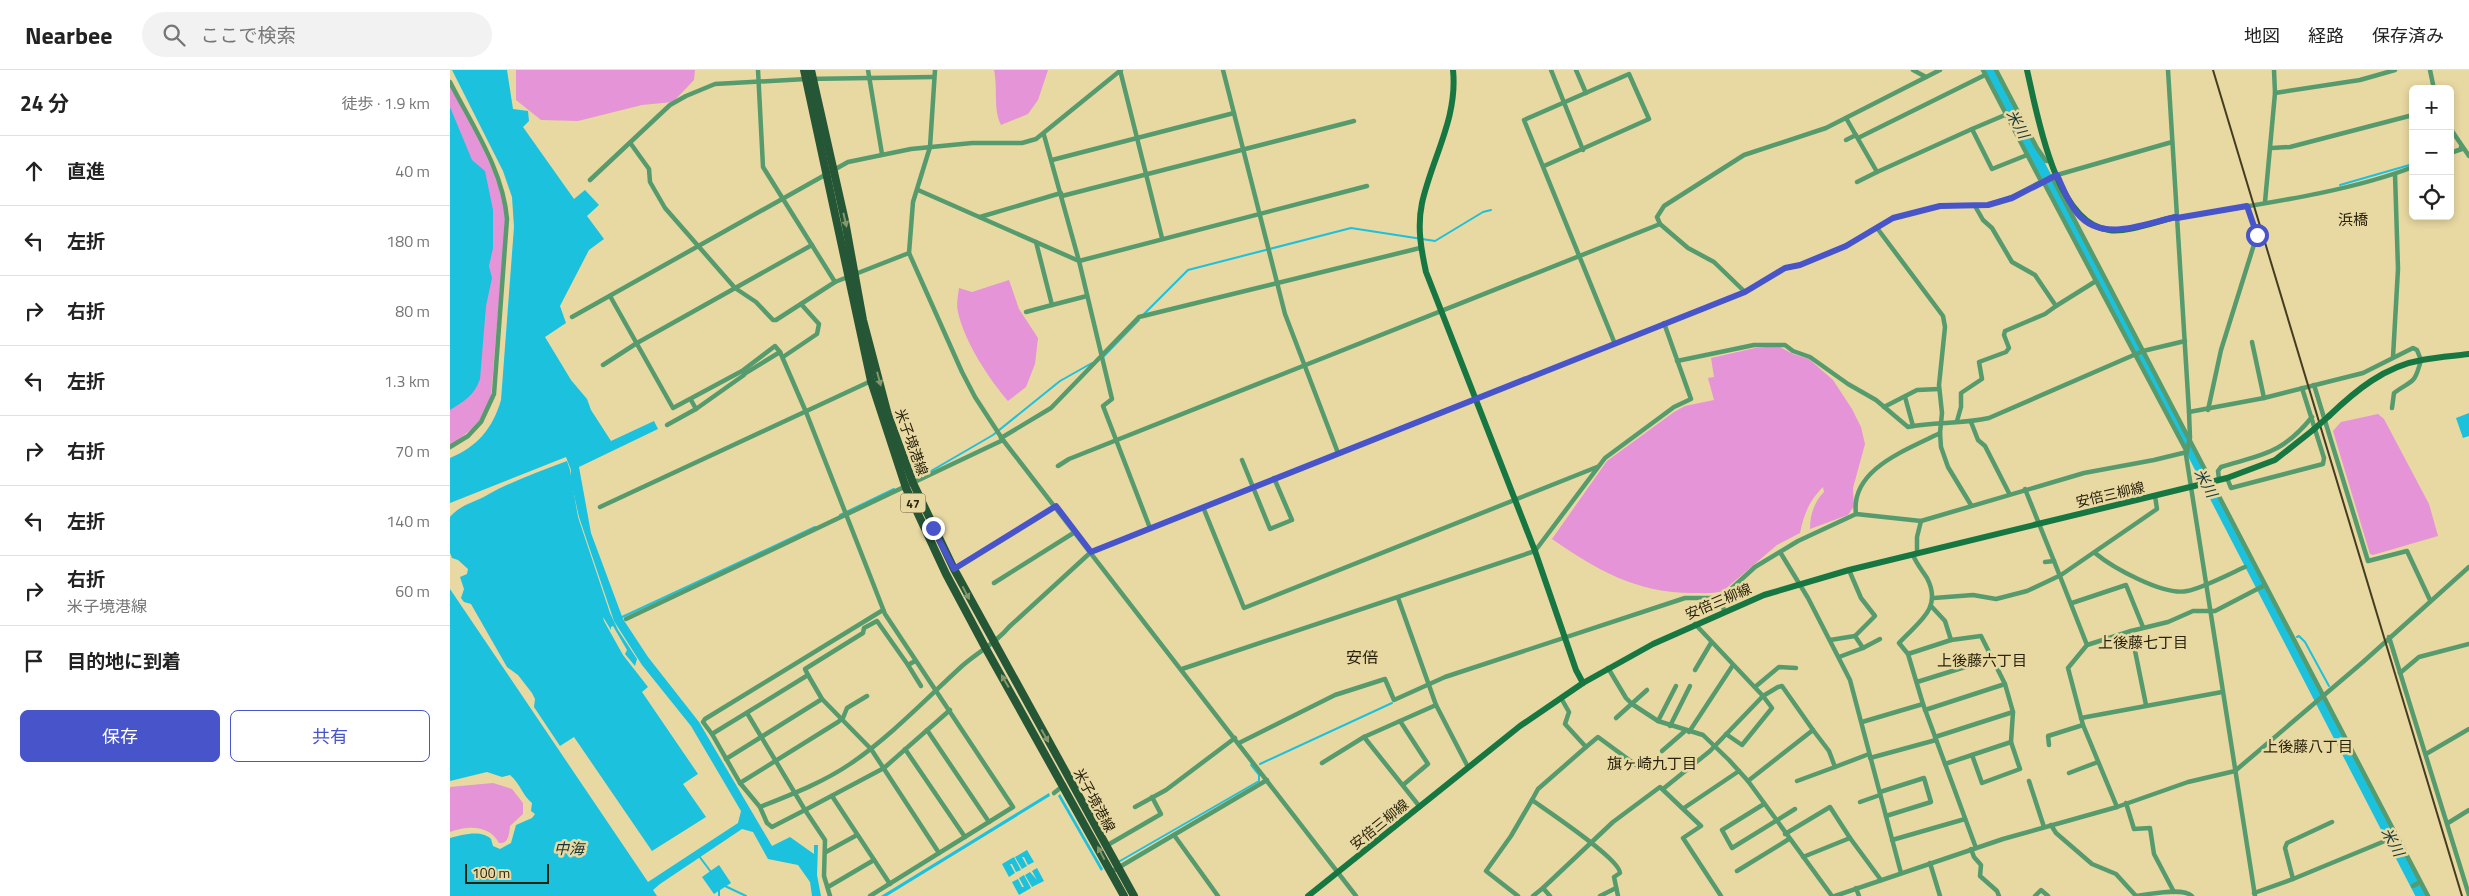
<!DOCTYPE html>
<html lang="ja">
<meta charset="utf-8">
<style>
:root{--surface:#fff;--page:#f2f2f2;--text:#222;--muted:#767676;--line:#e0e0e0;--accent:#4855ca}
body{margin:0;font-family:"Titillium Web","Noto Sans JP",sans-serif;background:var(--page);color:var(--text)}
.controls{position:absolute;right:15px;top:15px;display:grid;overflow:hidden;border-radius:8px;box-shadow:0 2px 8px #0003}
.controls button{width:45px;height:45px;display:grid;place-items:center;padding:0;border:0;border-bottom:1px solid var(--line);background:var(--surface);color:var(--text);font:25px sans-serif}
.scale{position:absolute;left:15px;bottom:12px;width:84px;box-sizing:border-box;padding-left:5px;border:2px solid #29230d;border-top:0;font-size:14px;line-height:18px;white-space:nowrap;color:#29230d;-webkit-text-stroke:4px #e8d8a2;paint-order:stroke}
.stop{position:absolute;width:15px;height:15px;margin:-11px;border:4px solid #4855ca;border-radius:50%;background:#fff}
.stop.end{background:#4855ca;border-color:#fff;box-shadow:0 1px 5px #0008}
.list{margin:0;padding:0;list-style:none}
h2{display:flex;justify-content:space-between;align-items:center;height:65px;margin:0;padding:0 20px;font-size:21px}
h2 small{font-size:16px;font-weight:400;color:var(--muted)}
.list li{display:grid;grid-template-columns:32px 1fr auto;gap:15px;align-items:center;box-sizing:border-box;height:70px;padding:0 20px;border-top:1px solid var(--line)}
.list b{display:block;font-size:19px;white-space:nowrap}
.list p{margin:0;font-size:16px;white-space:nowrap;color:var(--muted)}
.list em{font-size:16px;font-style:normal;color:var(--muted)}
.actions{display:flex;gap:10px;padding:15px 20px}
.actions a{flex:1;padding:11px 0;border:1px solid var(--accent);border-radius:8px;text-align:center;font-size:18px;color:var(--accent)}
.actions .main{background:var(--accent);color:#fff}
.icon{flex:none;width:28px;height:28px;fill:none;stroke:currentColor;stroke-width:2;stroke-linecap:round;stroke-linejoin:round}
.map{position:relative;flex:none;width:2019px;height:826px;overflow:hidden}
header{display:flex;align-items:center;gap:30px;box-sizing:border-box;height:70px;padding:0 25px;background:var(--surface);border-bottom:1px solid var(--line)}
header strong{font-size:24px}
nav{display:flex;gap:28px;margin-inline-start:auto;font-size:18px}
.search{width:350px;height:45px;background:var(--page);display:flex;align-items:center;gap:12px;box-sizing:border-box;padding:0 18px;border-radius:28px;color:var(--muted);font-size:19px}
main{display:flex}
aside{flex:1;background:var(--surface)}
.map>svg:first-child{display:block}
.green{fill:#e594d7}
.water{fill:#1bc1dd}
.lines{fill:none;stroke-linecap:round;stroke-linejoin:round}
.stream{stroke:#1bc1dd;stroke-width:2}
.river{stroke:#1bc1dd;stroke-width:10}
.street{stroke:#569b6d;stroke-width:4.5}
.secondary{stroke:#177742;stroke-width:6}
.primary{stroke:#255636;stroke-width:8}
.rail{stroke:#443d22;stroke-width:2}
.secondary-bridge{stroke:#177742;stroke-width:6}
.oneway{fill:#86976c}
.route{stroke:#4855ca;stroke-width:6}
.labels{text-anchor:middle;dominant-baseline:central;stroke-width:5;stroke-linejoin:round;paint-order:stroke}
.shield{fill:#e8d8a2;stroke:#62593a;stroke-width:1}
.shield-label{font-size:12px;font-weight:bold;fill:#29230d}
.street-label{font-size:14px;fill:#29230d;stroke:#e8d8a2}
.water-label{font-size:15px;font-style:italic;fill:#16353b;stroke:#e8d8a2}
.neighbourhood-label{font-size:15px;fill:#29230d;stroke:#e8d8a2}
.quarter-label{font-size:16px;fill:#29230d;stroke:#e8d8a2}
</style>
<header>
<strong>Nearbee</strong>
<div class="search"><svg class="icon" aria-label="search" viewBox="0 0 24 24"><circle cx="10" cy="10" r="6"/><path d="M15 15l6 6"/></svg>ここで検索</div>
<nav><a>地図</a><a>経路</a><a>保存済み</a></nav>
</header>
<main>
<aside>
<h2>24 分<small>徒歩 · 1.9 km</small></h2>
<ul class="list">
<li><svg class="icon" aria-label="ahead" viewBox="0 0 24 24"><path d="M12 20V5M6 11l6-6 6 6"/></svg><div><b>直進</b></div><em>40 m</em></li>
<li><svg class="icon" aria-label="left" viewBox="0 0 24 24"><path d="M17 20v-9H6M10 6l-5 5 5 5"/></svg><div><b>左折</b></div><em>180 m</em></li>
<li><svg class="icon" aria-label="right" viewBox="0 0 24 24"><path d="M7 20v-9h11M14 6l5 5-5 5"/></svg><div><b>右折</b></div><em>80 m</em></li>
<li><svg class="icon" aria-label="left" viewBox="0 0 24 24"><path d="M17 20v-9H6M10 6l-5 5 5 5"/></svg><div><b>左折</b></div><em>1.3 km</em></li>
<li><svg class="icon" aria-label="right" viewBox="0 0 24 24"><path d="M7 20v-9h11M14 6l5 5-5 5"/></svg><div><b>右折</b></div><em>70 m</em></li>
<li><svg class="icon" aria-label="left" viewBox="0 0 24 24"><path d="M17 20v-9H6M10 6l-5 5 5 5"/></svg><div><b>左折</b></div><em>140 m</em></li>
<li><svg class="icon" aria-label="right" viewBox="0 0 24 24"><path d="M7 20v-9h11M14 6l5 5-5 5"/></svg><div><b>右折</b><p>米子境港線</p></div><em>60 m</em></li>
<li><svg class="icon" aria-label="arrive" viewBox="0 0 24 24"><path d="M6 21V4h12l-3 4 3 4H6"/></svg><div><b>目的地に到着</b></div></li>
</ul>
<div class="actions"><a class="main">保存</a><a>共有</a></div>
</aside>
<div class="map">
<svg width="2019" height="826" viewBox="0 0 2019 826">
<rect width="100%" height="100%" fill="#e8d8a2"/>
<g class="green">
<polygon points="66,0 245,0 244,10 223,32 192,35 128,51 91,50 66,30"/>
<path d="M544 0H598L588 30 578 44 551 55C543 39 548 19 544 0Z"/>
<path d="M0 14C22 58 47 97 56 146L41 327 27 355 0 376Z"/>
<path d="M559 210 569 239 588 268 585 294 576 317 558 331C539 309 514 271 508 242 506 235 508 226 509 218L522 222Z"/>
<path d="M1328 276 1343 284 1359 289 1383 310 1402 339 1411 357 1415 374 1403 418 1404 436 1398 445 1360 459C1360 445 1364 432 1374 422L1373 417C1359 431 1354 444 1350 463L1327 475 1273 521C1263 524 1253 523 1243 523 1186 523 1147 500 1102 469L1157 391 1224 342 1235 336 1264 330 1258 308 1264 307 1261 288 1305 278Z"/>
<polygon points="1928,344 1934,349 1979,434 1988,466 1923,485 1920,484 1883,361 1891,352"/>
<path d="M43 713 62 719 73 733V744L60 756C59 764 59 774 49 773 40 755 17 755 0 762V717Z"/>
</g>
<g class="water">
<path d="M2 0H57L63 39 78 41 79 51 73 57 124 129 135 120 149 135 137 146 154 169 139 180 110 236 116 253 95 267 121 310 137 329 141 340 161 371 204 351 208 359 129 397 141 463 173 549 198 587 249 652 322 776 340 767 364 784V775H368L367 805 371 826H362L360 812 348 795 318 789 303 762 292 759 210 814 203 820 207 826H0V768C12 765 31 759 41 769L43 776 50 779 61 773 66 755 82 748 85 744 81 741 82 733C72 725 70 713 60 705L52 707 37 702 0 711V519L198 812 288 753 291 741 241 656 192 595 164 551 129 447 121 411V400L116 387 0 433V388C27 377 43 358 51 330L64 157 62 127 53 101Z"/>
<path d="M0 37 22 90 35 101 43 140V178L39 196 42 208 36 236 30 309C25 325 13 332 0 340Z"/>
<polygon points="2019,343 2019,366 2013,368 2006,348"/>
<path d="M117 391 120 400 128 447 160 543 168 560 187 589 185 596 175 584 177 580 163 556 161 557V560L153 547 154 551 173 585 198 617 192 622 248 704 233 714 256 747 202 781 124 667 110 676 84 637 85 629 82 623 68 605 57 597 21 534 14 532 11 528 14 519 10 507 17 504 18 499 8 490 2 488 0 483V447C11 434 26 432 39 424 62 411 91 401 117 391Z"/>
<polygon points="599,723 600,726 437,826 431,826"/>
<polygon points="610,724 653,799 651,801 608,726"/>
<polygon points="577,780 584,792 578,795 574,787 572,787 577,796 572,799 565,787"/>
<polygon points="564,787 571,800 566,802 562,794 560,794 565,803 559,807 552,794"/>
<polygon points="269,795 281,813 264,824 252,807"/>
<polygon points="587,798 594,811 582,817 575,805 580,802 587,810 582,801"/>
<polygon points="574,805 581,818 569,825 562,812 568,809 572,817 574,817 569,808"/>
</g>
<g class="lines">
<g class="stream">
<polyline points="1890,115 1963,94"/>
<polyline points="694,244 738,200 901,158 985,171 1033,142 1041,140"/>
<polyline points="653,287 689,250"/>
<polyline points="469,408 543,365 610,311 642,293"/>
<polyline points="390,445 444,419"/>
<polyline points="170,548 365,457"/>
<polyline points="1847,567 1849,566 1855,572 1879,616"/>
<polyline points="810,694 942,633"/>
<polyline points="249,786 261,802"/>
<polyline points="670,791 809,711 809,705 801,695"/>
<polyline points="275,816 296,826"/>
<polyline points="269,819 269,826"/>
</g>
<polyline class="river" points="1540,0 1700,302 1971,826"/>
<g class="street">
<polyline points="308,0 313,97 385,212 459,183"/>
<polyline points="418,0 432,84"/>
<polyline points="485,0 480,77 463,132 459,183 512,302 525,327 553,370 906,826"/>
<polyline points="670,0 712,168"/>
<polyline points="773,0 835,244 888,383"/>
<polyline points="1101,0 1133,80"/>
<polyline points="1126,0 1136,23"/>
<polyline points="1463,0 1476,7"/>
<polyline points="1533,0 1591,111"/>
<polyline points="1546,0 1587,78 1596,91 1601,91"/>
<polyline points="1718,0 1739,342 1740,368 1736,385 1805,826"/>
<polyline points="1980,0 1984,19"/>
<path d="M0 12C22 55 53 100 57 149L44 324 31 352 18 366 0 377"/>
<polyline points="1825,23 1910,10 1945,0"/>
<polyline points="1555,45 1522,59 1542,99 1577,85"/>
<polyline points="1396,48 1427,102 1522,59"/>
<polyline points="2000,58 2019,86"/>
<polyline points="594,65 629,191 662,329 653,336 700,458"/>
<polyline points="1408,68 1535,5"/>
<polyline points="1396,70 1406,65"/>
<polyline points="181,74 199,99 200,112 215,138 285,218 306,232 323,250 326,250 385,212"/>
<polyline points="1822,78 1840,77 1963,45"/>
<polyline points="2000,83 2012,79 2011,77"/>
<polyline points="602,90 784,43"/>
<polyline points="1094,96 1199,49 1179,4 1074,50 1165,274"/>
<polyline points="1602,107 1978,826"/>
<polyline points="140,110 220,35 236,26 265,14 356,9 484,7"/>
<polyline points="1593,111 1646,211"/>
<polyline points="1407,112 1427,102"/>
<polyline points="468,120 629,191 917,116"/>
<polyline points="612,126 904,51"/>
<polyline points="1815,132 1825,23 1824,0"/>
<polyline points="530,147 611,123"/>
<path d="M1727 148C1801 135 1893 124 1963 97"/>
<polyline points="1210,154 1238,178 1264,192 1295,222"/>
<polyline points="1427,158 1493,246 1495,257 1489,315 1492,343 1490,363 1491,377 1498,397 1521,435"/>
<polyline points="586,172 602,235 637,226"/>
<polyline points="160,226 223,338 292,301 325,276 330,282 356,342 435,544 563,737 420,826"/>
<polyline points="576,242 602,235"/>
<polyline points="122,247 398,92 461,79 522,73 572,73 586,69 671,0"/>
<polyline points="1802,272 1814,328"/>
<polyline points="333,287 367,264 369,254 351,234"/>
<polyline points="1943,287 1948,199 1945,104"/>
<path d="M1227 291 1304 275H1335L1343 281 1360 287 1398 314 1426 330 1458 357C1485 352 1512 354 1539 348L1693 281 1735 271"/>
<polyline points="153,295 187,273 362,175"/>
<polyline points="294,304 330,282"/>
<polyline points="1864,315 1918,491 1957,481 1980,530"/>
<polyline points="1455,327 1463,356"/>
<polyline points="241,330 246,339 294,305"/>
<polyline points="1434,337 1467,320 1489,319"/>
<polyline points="1758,340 1771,280 1807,165 1797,136"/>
<path d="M1739 342 1814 328 1913 303 1963 278 1967 280 1971 290C1964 316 1963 309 1944 323L1942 338"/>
<polyline points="1507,351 1511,337 1511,323 1532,309 1529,292 1556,282 1559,278 1554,265 1555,261 1595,244 1606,236 1585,205 1562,192 1542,158 1533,150 1525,136"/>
<polyline points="1521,352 1528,370 1535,376 1559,423"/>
<polyline points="217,355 246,339"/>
<polyline points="551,368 601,338 689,247 970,178"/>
<polyline points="792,390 820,459 842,450 824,408"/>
<polyline points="608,396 619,389 1210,154 1207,147 1214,136 1294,85 1376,58 1490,0"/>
<polyline points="1777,408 1781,418 1873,394 1874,388 1852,318"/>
<path d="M1769 409 1768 401 1771 397C1813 384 1832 384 1862 347"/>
<polyline points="1575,419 1604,491"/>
<polyline points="150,437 421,311"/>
<polyline points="753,437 794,538 1147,397"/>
<path d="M1406 444C1400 399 1457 380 1490 363"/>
<polyline points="1330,482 1358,528 1400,610 1451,803"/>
<polyline points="1467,483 1467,467 1471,451"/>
<path d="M1645 483C1663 498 1714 526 1737 521 1753 518 1779 504 1795 497"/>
<path d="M1463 485C1466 493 1472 500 1477 508 1493 539 1468 552 1449 573L1458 584 1473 634 1526 778"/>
<polyline points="1595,492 1604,491 1637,575 1618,598 1633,655 1667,737"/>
<polyline points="504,499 606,436"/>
<polyline points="1399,500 1411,528 1425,546 1405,566"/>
<polyline points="544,513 625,462"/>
<polyline points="1271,528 1305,497 1348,471 1406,444 1471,451 1634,403 1704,390 1737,382 1646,211 1606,236"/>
<polyline points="1271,528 1274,541"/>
<polyline points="1484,528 1523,525 1546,529 1577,521 1611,505 1707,439 1705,426"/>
<polyline points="1622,533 1676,515 1693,557"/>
<polyline points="176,549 553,370"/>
<polyline points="1681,561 1718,552 1743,541 1765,541 1815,515"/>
<polyline points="1939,567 2019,825"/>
<polyline points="1380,570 1405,566 1413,578"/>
<polyline points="1637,575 1681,561 1696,635"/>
<polyline points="1458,584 1501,570 1495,551 1482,537"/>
<polyline points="1389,587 1413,578 1430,569"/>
<polyline points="458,595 471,616"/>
<polyline points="1158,598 1176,628 1182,634 1208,651 1253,665 1279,690 1298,711 1382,826"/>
<polyline points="732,599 1085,481 1155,388 1224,337 1241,329 1214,253"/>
<polyline points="1245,600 1261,573"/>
<polyline points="1950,603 1969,587 2019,574"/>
<polyline points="358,605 355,599 413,563 414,558 427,551 458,595 465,591"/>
<polyline points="1467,612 1544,588"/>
<polyline points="1305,617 1329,597 1346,598"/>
<path d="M1111 628 1119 642 1115 654 1136 677 1088 719 1082 730C1096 740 1170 789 1170 803L1164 807 1168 826"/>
<polyline points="986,635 1018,697"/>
<polyline points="1475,640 1555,614"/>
<polyline points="297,643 355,740 434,698 500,640"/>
<polyline points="1166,648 1197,620"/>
<polyline points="1631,648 1772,622"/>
<polyline points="950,651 978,694 953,715"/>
<polyline points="1208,651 1226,616"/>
<polyline points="1412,652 1473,634"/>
<polyline points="1220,656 1240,616"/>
<polyline points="477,660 539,752"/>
<polyline points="1239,662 1283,595"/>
<polyline points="262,664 253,652 255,649 433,540"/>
<polyline points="1276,664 1292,675 1322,638 1313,626 1328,617 1332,616 1363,660"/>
<polyline points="914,667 970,737"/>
<polyline points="1485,667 1563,642 1555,614 1531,566 1501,570"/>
<polyline points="789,673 885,625 935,609 944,630 995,607 1235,528 1271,528"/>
<polyline points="1599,675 1598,666 1633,655"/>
<polyline points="1136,677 1148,667 1186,695"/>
<polyline points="455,679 515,767"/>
<polyline points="1212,681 1235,661"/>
<polyline points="1976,684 2019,659"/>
<polyline points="1522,685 1561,672"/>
<polyline points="1420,688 1486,670"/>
<polyline points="276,689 372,629"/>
<polyline points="872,693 914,667 986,635 948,528"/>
<polyline points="1495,694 1522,685 1532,713 1570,699 1561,672 1563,642"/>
<polyline points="1385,697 1419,684"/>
<polyline points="1619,703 1648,692"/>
<polyline points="1298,711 1363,660 1379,681 1385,697 1347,711"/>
<polyline points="1579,711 1594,757"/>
<polyline points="290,713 388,652 393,648 397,638 417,626"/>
<polyline points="1213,719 1260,681 1313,626 1245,554"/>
<polyline points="1430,722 1474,708 1481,732 1436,746"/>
<polyline points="604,723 614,715"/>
<polyline points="382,726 440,814"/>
<polyline points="1410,732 1430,725"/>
<polyline points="1676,733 1684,759 1700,758 1704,784 1724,822"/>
<polyline points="1314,734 1272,760 1282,778 1345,739"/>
<path d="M310 737C340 725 372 713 400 694 440 667 476 629 512 596 528 582 546 573 559 557L641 482 1295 222 1335 198 1350 195 1395 176 1443 148 1490 136 1538 135 1562 127 1600 107 1722 72"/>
<polyline points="685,737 716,720 785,668"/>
<polyline points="1234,738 1289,701"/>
<polyline points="1882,752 1837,773 1835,778 1843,809 1947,766"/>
<polyline points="1998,753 2019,740"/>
<polyline points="1601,755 1606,763 1642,794 1666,804 1686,826"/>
<polyline points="1335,764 1380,737 1400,768"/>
<polyline points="724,765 768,826"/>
<polyline points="1442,770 1515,749"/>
<polyline points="656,776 711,744 702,727"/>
<polyline points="1521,779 1524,787 1531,795 1530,806 1547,821 1549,826"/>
<polyline points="376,782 407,765"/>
<polyline points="1353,787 1400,768 1431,810"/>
<polyline points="1480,793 1490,826"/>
<polyline points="1287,801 1339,769"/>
<polyline points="661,802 817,710"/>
<polyline points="1963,816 1970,812"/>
<polyline points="378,817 424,790"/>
<polyline points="1093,818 1163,752 1210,717 1251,756 1233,768 1271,826"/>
<polyline points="1406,818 1409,826"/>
<polyline points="1804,823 1843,809"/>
<polyline points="380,826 374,806 375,770 355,740 322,757 317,753 310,737 290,713 262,664 358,605 372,629 421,679 489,783"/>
<polyline points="1068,826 1036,801 1061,766 1082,730"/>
<polyline points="1083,826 1093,818 1100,826"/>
<polyline points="1150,826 1166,818"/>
<polyline points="1385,826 1553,769 1667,737 1738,712 1785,701 1913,592 2019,497"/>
<polyline points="1585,826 1591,820 1598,826"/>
<path d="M1686 826C1699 824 1733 817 1742 826"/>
</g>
<g class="secondary">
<path d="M1003 0C1008 48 982 88 972 133 967 157 971 179 976 202L1085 481 1126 600 1133 613"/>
<path d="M1577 0C1587 43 1605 154 1659 160 1677 163 1707 151 1726 147"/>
<path d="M1879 346C1905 321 1935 296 1972 290 1988 287 2003 286 2019 284"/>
<polyline points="858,826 1070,656 1133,613 1203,574 1314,525 1399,500 1777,408 1825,390 1863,360"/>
</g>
<g class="primary">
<polyline points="354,0 421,311 456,418 496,504 535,577 674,826"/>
<polyline points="361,0 395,151 413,250 438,345 463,413 504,499 684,826"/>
</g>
<polyline class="rail" points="1763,0 2012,826"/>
<polyline class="secondary-bridge" points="1863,360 1879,346"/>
</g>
<defs><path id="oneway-solid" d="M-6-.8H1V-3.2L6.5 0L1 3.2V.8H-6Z" transform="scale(1.25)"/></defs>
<g class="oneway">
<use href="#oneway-solid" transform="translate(395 150) rotate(77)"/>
<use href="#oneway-solid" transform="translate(429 309) rotate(75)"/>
<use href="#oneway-solid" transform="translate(516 523) rotate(62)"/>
<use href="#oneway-solid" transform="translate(555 611) rotate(-120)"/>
<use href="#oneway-solid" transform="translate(595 666) rotate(61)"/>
<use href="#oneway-solid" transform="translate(651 783) rotate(-118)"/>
</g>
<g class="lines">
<path class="route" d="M483 458 504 499 606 436 641 482 1295 222 1335 198 1350 195 1396 176 1443 148 1490 136 1538 135 1562 128 1607 105C1613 118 1618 132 1627 143 1652 174 1695 153 1726 147L1727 148 1797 136 1807 165"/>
</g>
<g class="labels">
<rect class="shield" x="450.5" y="423.5" width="25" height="19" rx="4"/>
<g class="shield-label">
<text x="463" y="433">47</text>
</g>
<g class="street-label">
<text transform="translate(462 372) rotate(70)">米子境港線</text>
<text transform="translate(1660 424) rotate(-13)">安倍三柳線</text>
<text transform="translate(1268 531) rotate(-23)">安倍三柳線</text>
<text transform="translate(645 730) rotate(61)">米子境港線</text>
<text transform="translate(929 754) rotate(-39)">安倍三柳線</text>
</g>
<g class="water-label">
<text transform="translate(1568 54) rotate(62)">米川</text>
<text transform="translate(1756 413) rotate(62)">米川</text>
<text transform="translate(1943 772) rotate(62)">米川</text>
<text x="119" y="778">中海</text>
</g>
<g class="neighbourhood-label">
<text x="1903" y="149">浜橋</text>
<text x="1693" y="572">上後藤七丁目</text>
<text x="1532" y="590">上後藤六丁目</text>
<text x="1858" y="676">上後藤八丁目</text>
<text x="1202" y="693">旗ヶ崎九丁目</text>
</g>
<g class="quarter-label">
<text x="912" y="587">安倍</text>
</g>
</g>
</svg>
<div class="controls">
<button>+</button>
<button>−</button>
<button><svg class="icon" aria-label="locate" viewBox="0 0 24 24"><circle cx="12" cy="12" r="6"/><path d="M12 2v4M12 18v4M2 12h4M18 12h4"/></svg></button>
</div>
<div class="scale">100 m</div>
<div class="stop" style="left:1807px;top:165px"></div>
<div class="stop end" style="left:483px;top:458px"></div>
</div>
</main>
